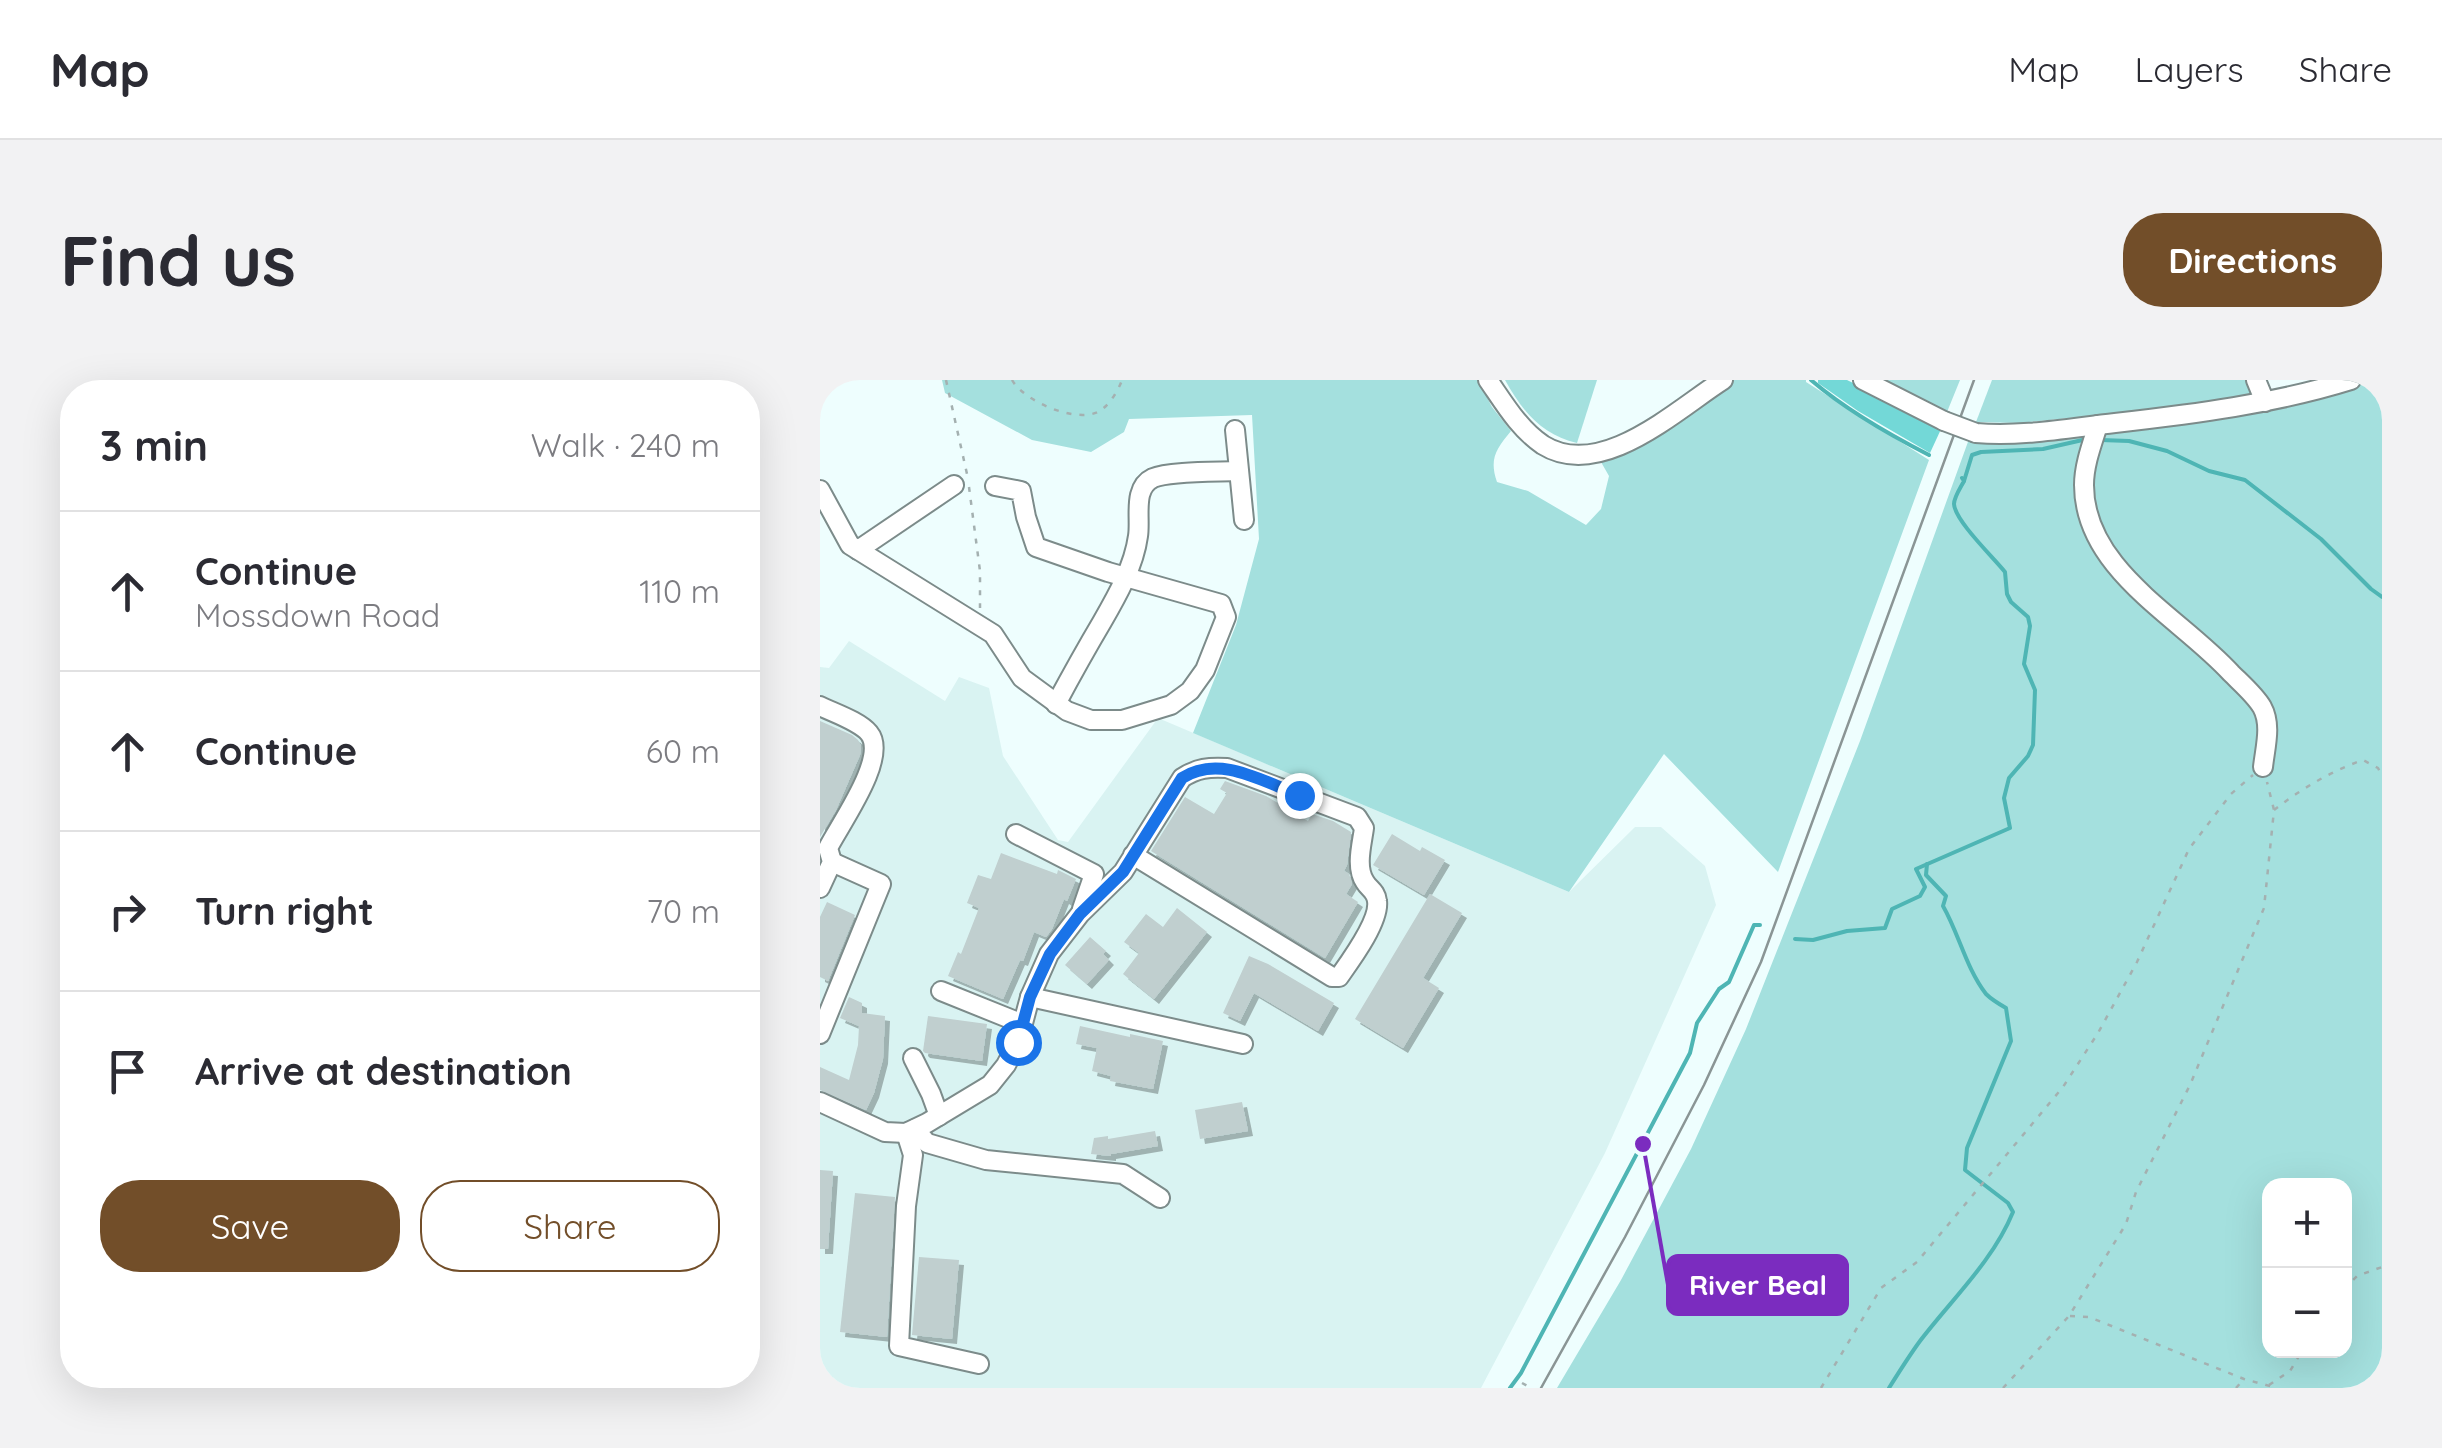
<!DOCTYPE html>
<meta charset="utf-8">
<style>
:root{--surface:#fff;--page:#f2f2f3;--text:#2b2b33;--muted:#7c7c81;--line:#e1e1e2;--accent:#724e29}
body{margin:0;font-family:Quicksand,sans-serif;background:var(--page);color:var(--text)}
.controls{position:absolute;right:30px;bottom:30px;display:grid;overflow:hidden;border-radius:20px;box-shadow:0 10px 40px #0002}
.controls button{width:90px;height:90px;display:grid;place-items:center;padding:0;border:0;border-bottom:2px solid var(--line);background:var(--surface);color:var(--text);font:50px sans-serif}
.stop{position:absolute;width:30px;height:30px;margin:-22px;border:8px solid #1a73e8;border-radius:50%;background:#fff}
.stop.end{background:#1a73e8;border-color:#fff;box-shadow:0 2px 10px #0008}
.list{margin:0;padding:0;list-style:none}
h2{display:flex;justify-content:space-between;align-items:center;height:130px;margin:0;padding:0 40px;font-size:42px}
h2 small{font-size:32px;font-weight:400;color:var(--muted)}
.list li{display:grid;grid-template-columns:65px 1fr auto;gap:30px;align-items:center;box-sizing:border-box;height:160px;padding:0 40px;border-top:2px solid var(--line)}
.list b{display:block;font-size:38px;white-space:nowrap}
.list p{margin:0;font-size:32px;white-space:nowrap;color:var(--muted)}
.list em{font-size:32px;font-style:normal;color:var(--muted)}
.actions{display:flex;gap:20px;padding:30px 40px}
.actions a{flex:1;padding:22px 0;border:2px solid var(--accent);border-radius:40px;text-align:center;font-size:35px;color:var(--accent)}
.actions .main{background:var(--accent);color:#fff}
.icon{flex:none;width:55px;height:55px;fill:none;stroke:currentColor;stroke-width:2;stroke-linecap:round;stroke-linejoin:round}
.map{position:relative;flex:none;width:1562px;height:1008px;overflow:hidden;border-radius:40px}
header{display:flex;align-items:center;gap:60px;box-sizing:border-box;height:140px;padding:0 50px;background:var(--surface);border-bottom:2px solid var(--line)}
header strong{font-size:48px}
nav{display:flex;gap:55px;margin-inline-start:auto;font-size:35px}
.intro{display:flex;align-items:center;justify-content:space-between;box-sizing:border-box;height:240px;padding:0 60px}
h1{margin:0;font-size:70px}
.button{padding:25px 45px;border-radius:40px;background:var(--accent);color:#fff;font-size:35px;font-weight:700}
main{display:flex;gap:60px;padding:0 60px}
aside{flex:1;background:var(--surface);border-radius:40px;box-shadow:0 10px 40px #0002}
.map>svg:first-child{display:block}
.built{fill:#d9f3f2}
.green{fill:#a4e0de;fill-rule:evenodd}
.forest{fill:#73d8d7}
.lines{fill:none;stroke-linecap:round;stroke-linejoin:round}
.stream{stroke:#4eb5b4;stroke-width:4}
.building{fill:#c0cfcf;filter:url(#shadow)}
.minor-casing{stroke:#7c8b8a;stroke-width:22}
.path{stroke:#a4b0b0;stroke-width:2.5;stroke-dasharray:5 8;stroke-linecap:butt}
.minor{stroke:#fff;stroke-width:18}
.tram{stroke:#8a9595;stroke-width:2.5}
.minor-bridge-casing{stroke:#7c8b8a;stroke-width:22;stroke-linecap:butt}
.minor-bridge{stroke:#fff;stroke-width:18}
.route{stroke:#1a73e8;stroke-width:12}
.leader{fill:none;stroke:#7b2cbf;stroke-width:4}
.callout-dot{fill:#7b2cbf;stroke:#eefefe;stroke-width:4}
.callout{fill:#7b2cbf;stroke:#7b2cbf;stroke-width:4}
.callout-label{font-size:28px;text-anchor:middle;font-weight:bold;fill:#fff}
</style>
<header>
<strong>Map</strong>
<nav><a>Map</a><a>Layers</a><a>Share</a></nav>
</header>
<div class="intro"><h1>Find us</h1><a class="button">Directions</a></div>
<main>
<aside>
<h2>3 min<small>Walk · 240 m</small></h2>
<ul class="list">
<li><svg class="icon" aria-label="ahead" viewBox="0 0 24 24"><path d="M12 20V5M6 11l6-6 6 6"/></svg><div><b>Continue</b><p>Mossdown Road</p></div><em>110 m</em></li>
<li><svg class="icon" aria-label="ahead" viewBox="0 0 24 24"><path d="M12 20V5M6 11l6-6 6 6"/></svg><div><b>Continue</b></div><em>60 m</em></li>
<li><svg class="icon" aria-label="right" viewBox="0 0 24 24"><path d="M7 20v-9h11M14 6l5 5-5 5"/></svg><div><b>Turn right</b></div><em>70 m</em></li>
<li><svg class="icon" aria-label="arrive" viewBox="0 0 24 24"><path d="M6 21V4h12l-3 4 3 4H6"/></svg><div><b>Arrive at destination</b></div></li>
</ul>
<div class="actions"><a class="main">Save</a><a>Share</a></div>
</aside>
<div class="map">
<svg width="1562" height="1008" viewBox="0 0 1562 1008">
<defs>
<filter id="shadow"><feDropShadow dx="5" dy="5" stdDeviation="0" flood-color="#0004"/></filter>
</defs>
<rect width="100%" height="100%" fill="#eefefe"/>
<polygon class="built" points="29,261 125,321 139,297 169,308 183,376 238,460 248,462 338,338 749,512 815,447 841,447 885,486 896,525 785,773 661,1008 0,1008 0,287 9,288"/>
<g class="green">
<path d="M122 0H658L672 27 691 51C676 69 669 79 677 102L708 111 766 145 781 129 789 96 781 82 912 0H986V2L1109 80 958 492 844 374 749 512 373 353 416 245 439 159 432 35 309 39 304 52 271 72 212 60 125 13Z"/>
<path d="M685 0H777L757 63C722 55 702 31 685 0Z"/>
<polygon points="1062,0 1140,0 1127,32"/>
<polygon points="1172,0 1431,0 1434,8 1432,14 1358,27 1200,43 1156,42"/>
<path d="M1552 0H1562V1008H737L801 900 871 769 926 649 1040 361 1149 59 1458 24ZM1450 806H1524V971H1450Z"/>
</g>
<polygon class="forest" points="998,0 1027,0 1122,47 1110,73 1038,31 998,3"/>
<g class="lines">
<g class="stream">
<path d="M991 0C1026 30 1068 54 1109 75"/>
<polyline points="1281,60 1309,61 1347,71 1389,91 1425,100 1501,159 1551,209 1562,217"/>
<polyline points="1144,101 1152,75 1161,72 1223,69 1267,59"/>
<path d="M975 559 993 560 1027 551 1065 548 1072 529 1100 516 1105 507 1096 489 1190 448 1184 418 1189 398 1208 376 1213 365 1215 310 1204 284 1210 246 1208 237 1191 222 1187 214 1185 192C1174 178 1135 141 1134 124 1134 117 1141 107 1144 101L1142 98"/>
<polyline points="690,1008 701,993 870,673 877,643 899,609 909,602 934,545 940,545"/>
<path d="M1069 1008C1079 992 1089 976 1100 961 1132 919 1173 881 1193 832L1188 823 1145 790 1147 768 1191 661 1186 628C1179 624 1171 619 1166 614 1146 588 1139 554 1123 526L1126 516 1106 495 1107 484"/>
</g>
</g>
<g class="building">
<polygon points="0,341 32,355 38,360 41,366 40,375 16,430 0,457"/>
<polygon points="405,401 446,416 488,441 492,434 513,441 531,452 527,485 524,491 529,494 532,504 526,514 538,522 505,578 331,471 365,417 394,434 407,413 400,409"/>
<polygon points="572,454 600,471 602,467 625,480 604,515 553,485"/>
<polygon points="181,473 237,494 238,490 256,499 247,521 244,519 232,549 226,557 214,552 203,581 200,580 183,619 128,596 138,572 141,574 159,528 147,523 158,495 171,499"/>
<polygon points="610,514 642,533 603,598 619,608 583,668 535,639"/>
<polygon points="7,522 35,535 8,601 0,597 0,537"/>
<polygon points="357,528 387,552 334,619 303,594 319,573 304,562 326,534 343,547"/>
<polygon points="270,557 286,571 283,574 289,580 267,604 245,585"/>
<polygon points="429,576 448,584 514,623 498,651 434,613 420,641 403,633"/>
<polygon points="29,617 42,623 42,633 65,636 63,679 54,713 46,730 0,710 0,687 29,700 38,665 39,646 20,638"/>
<polygon points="108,636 167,644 162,681 105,673 103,671"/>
<polygon points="260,646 310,657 310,654 343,661 333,709 290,701 291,696 272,691 277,668 256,664"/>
<polygon points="422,722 428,751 380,759 375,730"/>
<polygon points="335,751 338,766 291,774 291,776 271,774 274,758 288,756 288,759"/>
<polygon points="0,790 13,791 8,869 0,869"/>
<polygon points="35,813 75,817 67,957 20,952"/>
<polygon points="99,877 139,880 132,959 92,955"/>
</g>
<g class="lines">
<g class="minor-casing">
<g id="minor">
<path d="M668 0C684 23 699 49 723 65 781 101 856 30 903 0"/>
<polyline points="1043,0 1124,41"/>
<polyline points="1436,0 1445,22"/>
<path d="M1278 45C1272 64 1264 85 1264 105 1264 190 1360 237 1411 293 1421 303 1435 315 1442 327 1452 345 1445 368 1443 387"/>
<polyline points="415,50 424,140"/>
<path d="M1156 53C1202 57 1249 48 1295 43 1374 34 1454 24 1531 0"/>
<polyline points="0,110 30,165 173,254 202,298 247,331 271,340 302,340 351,325 370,311 385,290 406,237 401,224 288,192 216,167 206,137 201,111 175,106"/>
<polyline points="38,170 134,105"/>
<path d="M236 324C251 296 266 269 282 242 297 216 314 186 318 156 321 138 312 108 333 98 349 91 398 92 418 91"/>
<path d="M0 326C14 333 39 341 49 353 69 377 20 444 8 468L12 482 0 508"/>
<polyline points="196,454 274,494 262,529"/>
<polyline points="121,611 203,644"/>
<polyline points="210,617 423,664"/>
<polyline points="0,654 61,504 12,482"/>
<polyline points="93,678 111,714 119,736"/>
<path d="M0 722 65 752 86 753 107 743 170 705 186 685 198 662 210 617 229 574 260 534 303 492 362 398C377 388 389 387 407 388L537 437 544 448C542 464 535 487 545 502 549 509 556 511 557 521 560 541 531 580 519 597H512L313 475"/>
<polyline points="95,749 107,763 166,780 303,794 340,818"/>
<polyline points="86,753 93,775 86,826 79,966 159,984"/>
</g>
</g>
<g class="path">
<polyline points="126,0 147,94"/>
<path d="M192 0C204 21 254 43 278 32 289 26 298 11 302 0"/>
<polyline points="149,107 160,191 160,228"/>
<path d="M1454 430C1481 409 1511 391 1543 380L1558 388 1562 396"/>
<polyline points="1524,909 1537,896 1562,887"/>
<polyline points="1250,936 1269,937 1424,999 1457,1008"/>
<polyline points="702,1003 711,1008"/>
<polyline points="1449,1005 1470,991 1482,971"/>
<polyline points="1001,1008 1061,908 1097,882 1243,707 1278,653 1317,582 1369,469 1411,414 1433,395"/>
<polyline points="1183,1008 1249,936 1306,844 1316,812 1370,705 1444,528 1454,430 1447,402"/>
<polyline points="1416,1008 1424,999"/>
</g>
<use href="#minor" class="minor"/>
<polyline class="tram" points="721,1008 805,857 884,705 941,582 1154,0"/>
<g class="minor-bridge-casing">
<polyline id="minor-bridge" points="1124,41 1156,53"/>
</g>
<use href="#minor-bridge" class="minor-bridge"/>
</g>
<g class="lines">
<path class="route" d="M198 662 210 617 230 574 260 534 303 492 362 398C399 374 442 401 479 415"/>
</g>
<path class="leader" d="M823 764L848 905"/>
<circle class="callout-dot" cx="823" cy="764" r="10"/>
<rect class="callout" x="848" y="876" width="179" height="58" rx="10"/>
<g class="callout-label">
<text x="938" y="915">River Beal</text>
</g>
</svg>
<div class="controls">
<button>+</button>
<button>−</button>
</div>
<div class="stop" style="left:198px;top:662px"></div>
<div class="stop end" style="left:479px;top:415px"></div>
</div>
</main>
